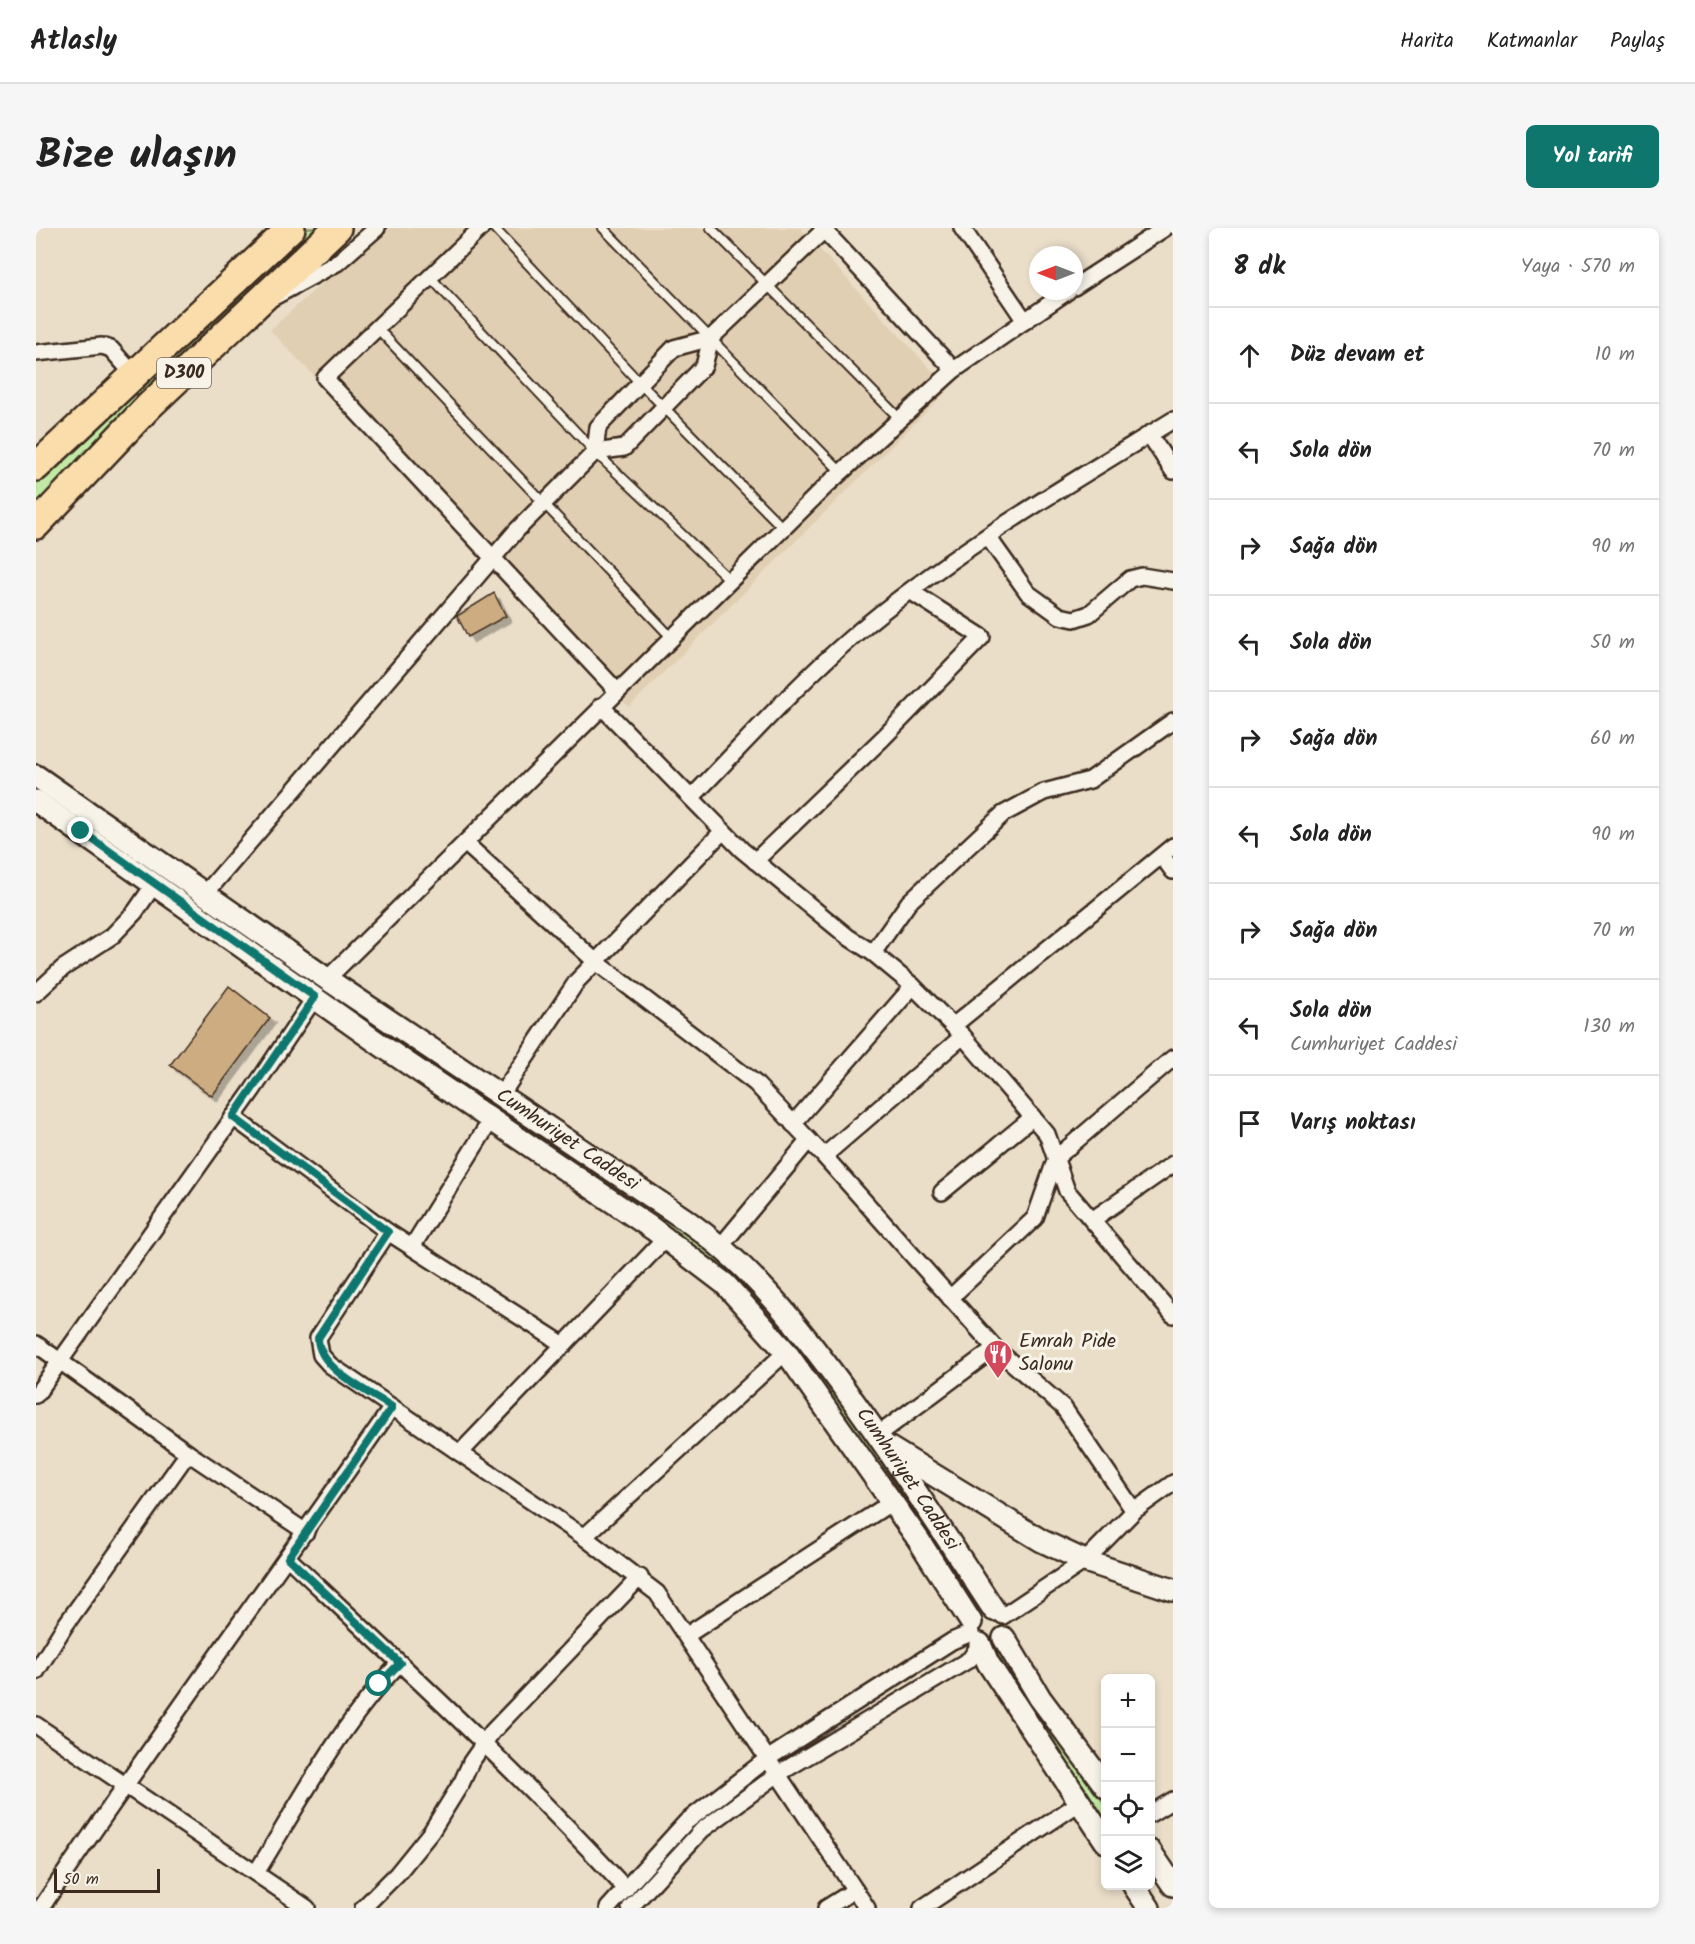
<!DOCTYPE html>
<html lang="tr">
<meta charset="utf-8">
<style>
:root{--surface:#fff;--page:#f6f6f6;--text:#222;--muted:#767676;--line:#e0e0e0;--accent:#0f766e}
body{margin:0;font-family:Kalam,sans-serif;background:var(--page);color:var(--text)}
.controls{position:absolute;right:18px;bottom:18px;display:grid;overflow:hidden;border-radius:9px;box-shadow:0 3px 9px #0003}
.controls button{width:54px;height:54px;display:grid;place-items:center;padding:0;border:0;border-bottom:2px solid var(--line);background:var(--surface);color:var(--text);font:30px sans-serif}
.compass{position:absolute;left:993px;top:18px;width:54px;height:54px;border-radius:50%;background:var(--surface);box-shadow:0 3px 9px #0003;rotate:270deg}
.scale{position:absolute;left:18px;bottom:15px;width:106px;box-sizing:border-box;padding-left:6px;border:3px solid #3b2a1e;border-top:0;font-size:16px;line-height:21px;white-space:nowrap;color:#3b2a1e;-webkit-text-stroke:4px #f7f3e8;paint-order:stroke}
.stop{position:absolute;width:18px;height:18px;margin:-14px;border:4px solid #0f766e;border-radius:50%;background:#fff}
.stop.end{background:#0f766e;border-color:#fff;box-shadow:0 2px 6px #0008}
.list{margin:0;padding:0;list-style:none}
h2{display:flex;justify-content:space-between;align-items:center;height:78px;margin:0;padding:0 24px;font-size:26px}
h2 small{font-size:20px;font-weight:400;color:var(--muted)}
.list li{display:grid;grid-template-columns:39px 1fr auto;gap:18px;align-items:center;box-sizing:border-box;height:96px;padding:0 24px;border-top:2px solid var(--line)}
.list b{display:block;font-size:22px;white-space:nowrap}
.list p{margin:0;font-size:20px;white-space:nowrap;color:var(--muted)}
.list em{font-size:20px;font-style:normal;color:var(--muted)}
.icon{flex:none;width:33px;height:33px;fill:none;stroke:currentColor;stroke-width:2;stroke-linecap:round;stroke-linejoin:round}
.map{position:relative;flex:none;width:1137px;height:1680px;overflow:hidden;border-radius:9px}
header{display:flex;align-items:center;gap:36px;box-sizing:border-box;height:84px;padding:0 30px;background:var(--surface);border-bottom:2px solid var(--line)}
header strong{font-size:28px}
nav{display:flex;gap:33px;margin-inline-start:auto;font-size:21px}
.intro{display:flex;align-items:center;justify-content:space-between;box-sizing:border-box;height:144px;padding:0 36px}
h1{margin:0;font-size:42px}
.button{padding:15px 27px;border-radius:9px;background:var(--accent);color:#fff;font-size:21px;font-weight:700}
main{display:flex;gap:36px;padding:0 36px}
aside{flex:1;background:var(--surface);border-radius:9px;box-shadow:0 3px 9px #0003}
.map>svg:first-child{display:block}
.built{fill:#e1cfb3}
.green{fill:#c2eaa5;stroke:#7e8a62;stroke-width:1.5}
.building{fill:#ccac80;stroke:#3b2a1e;stroke-width:1.5;filter:url(#shadow)}
.lines{fill:none;stroke-linecap:round;stroke-linejoin:round}
.lane-casing{stroke:#3b2a1e;stroke-width:12}
.street-casing{stroke:#3b2a1e;stroke-width:20}
.secondary-casing{stroke:#3b2a1e;stroke-width:26}
.highway-casing{stroke:#3b2a1e;stroke-width:32}
.lane{stroke:#f7f3e8;stroke-width:8}
.street{stroke:#f7f3e8;stroke-width:15}
.secondary{stroke:#f7f3e8;stroke-width:21}
.highway{stroke:#faddab;stroke-width:27}
.route{stroke:#0f766e;stroke-width:8}
.labels{text-anchor:middle;dominant-baseline:central;stroke-width:6;stroke-linejoin:round;paint-order:stroke}
.shield{fill:#f7f3e8;stroke:#73665b;stroke-width:1.5}
.shield-label{font-size:18px;font-weight:bold;fill:#3b2a1e}
.street-label{font-size:20px;fill:#3b2a1e;stroke:#f7f3e8}
.poi-label{font-size:20px;fill:#3b2a1e;stroke:#f7f3e8;text-anchor:start}
</style>
<header>
<strong>Atlasly</strong>
<nav><a>Harita</a><a>Katmanlar</a><a>Paylaş</a></nav>
</header>
<div class="intro"><h1>Bize ulaşın</h1><a class="button">Yol tarifi</a></div>
<main>
<div class="map">
<svg width="1137" height="1680" viewBox="0 0 1137 1680">
<defs>
<filter id="shadow"><feDropShadow dx="5.5" dy="5.5" stdDeviation="0" flood-color="#0004"/></filter>
</defs>
<rect width="100%" height="100%" fill="#eadec9"/>
<filter id="ink" filterUnits="userSpaceOnUse"><feTurbulence type="fractalNoise" baseFrequency=".0167" numOctaves="2"/><feDisplacementMap in="SourceGraphic" scale="12" xChannelSelector="R" yChannelSelector="G"/><feConvolveMatrix kernelMatrix="1 2 1 2 8 2 1 2 1" color-interpolation-filters="sRGB"/></filter>
<g filter="url(#ink)">
<polygon class="built" points="347,0 764,0 913,161 593,479 234,102"/>
<g class="green">
<path d="M272 0H285C187 92 87 181 0 283V250Z"/>
<polygon points="303,774 397,831 628,987 704,1046 784,1141 931,1366 929,1367 804,1190 771,1135 744,1100 694,1048 661,1021 302,777"/>
<polygon points="963,1422 1069,1577 1069,1595 959,1426"/>
</g>
<g class="building">
<polygon points="458,365 470,388 432,409 421,388"/>
<polygon points="193,758 234,790 176,868 134,837"/>
</g>
<g class="lines">
<g class="lane-casing">
<g id="lane">
<polyline points="458,0 604,155 747,300"/>
<polyline points="567,0 805,244"/>
<polyline points="675,0 864,191"/>
<polyline points="394,49 559,224 694,352"/>
<polyline points="341,100 635,409"/>
</g>
</g>
<g class="street-casing">
<g id="street">
<polyline points="445,0 289,150 581,463"/>
<polyline points="786,0 918,142"/>
<polyline points="926,0 989,93"/>
<polyline points="1038,59 1129,0"/>
<polyline points="238,69 301,35 341,0"/>
<polyline points="0,125 66,118 75,121 98,147"/>
<polyline points="1113,206 1137,243"/>
<polyline points="559,224 562,199 638,120 675,110 788,2"/>
<polyline points="952,309 992,365 1024,388 1038,391 1053,386 1094,351 1106,348 1137,353"/>
<polyline points="565,478 706,622 812,709 837,725 877,758 927,808 1011,906 1031,963 1137,1087"/>
<path d="M655 570C708 516 759 458 816 409 914 325 1028 259 1137 192"/>
<polyline points="429,615 559,733 719,855 788,928 959,1120 1027,1179 1098,1283"/>
<polyline points="1126,628 1137,643"/>
<polyline points="719,633 847,510 946,409 874,363"/>
<polyline points="169,666 481,302 559,224 588,220 668,138 675,110"/>
<polyline points="837,725 873,674 967,586 1008,564 1054,552 1137,493"/>
<polyline points="291,751 791,257 918,142 1032,63"/>
<polyline points="0,765 27,740 76,708 99,684 119,655"/>
<polyline points="917,798 1137,618"/>
<polyline points="465,867 541,753 687,603"/>
<polyline points="197,889 352,1004 528,1117"/>
<polyline points="757,896 877,758"/>
<polyline points="788,928 927,808"/>
<polyline points="906,964 997,889"/>
<polyline points="1056,992 1137,936"/>
<polyline points="352,1004 282,1110 285,1127 294,1137 548,1309 621,1365 831,1680"/>
<polyline points="685,1018 773,912"/>
<polyline points="376,1019 455,892"/>
<polyline points="914,1070 999,990 1020,930 1137,830"/>
<polyline points="0,1116 152,1225 270,1304"/>
<polyline points="0,1167 216,863 279,769"/>
<polyline points="842,1207 959,1120"/>
<polyline points="424,1225 630,1010"/>
<polyline points="548,1309 750,1124"/>
<path d="M252 1330C367 1438 483 1545 590 1661"/>
<polyline points="967,1388 1049,1333 1098,1283 1137,1255"/>
<polyline points="651,1407 856,1274"/>
<polyline points="0,1444 28,1399 152,1225"/>
<polyline points="0,1497 271,1680"/>
<polyline points="1114,1586 1137,1572"/>
<path d="M220 1645C264 1574 305 1494 364 1435"/>
<path d="M5 1680C119 1511 240 1347 356 1179"/>
<polyline points="327,1680 361,1646 395,1604 426,1554 435,1534 456,1504 604,1349"/>
<polyline points="572,1680 650,1594 731,1531 916,1413 935,1405"/>
<polyline points="594,1680 666,1602 742,1546 934,1431 944,1416"/>
<polyline points="790,1680 819,1662"/>
<polyline points="886,1680 1043,1575"/>
</g>
</g>
<g class="secondary-casing">
<g id="secondary">
<path id="s1" d="M0 548 291 751 650 992C719 1041 764 1100 813 1167 864 1237 911 1310 958 1382"/>
<polyline points="0,573 352,822 617,1001 689,1056 750,1124 882,1311 935,1394"/>
<polyline points="852,1219 1006,1313 1049,1333 1137,1362"/>
<polyline points="968,1410 1004,1470 1070,1559"/>
<polyline points="944,1416 952,1435 1070,1614"/>
<polyline points="1114,1623 1137,1657"/>
<polyline points="1098,1658 1113,1680"/>
</g>
</g>
<g class="highway-casing">
<g id="highway">
<polyline points="0,239 255,0"/>
<polyline points="0,297 113,178 301,0"/>
</g>
</g>
<use href="#lane" class="lane"/>
<use href="#street" class="street"/>
<use href="#secondary" class="secondary"/>
<use href="#highway" class="highway"/>
</g>
</g>
<g class="lines" filter="url(#ink)">
<path class="route" d="M45 603 279 769 197 889 352 1004 282 1110C282 1141 333 1164 356 1179L252 1330 364 1435 343 1456"/>
</g>
<defs>
<g id="restaurant-pin" transform="scale(1.5)"><path d="M0 17L-7.5 6A9.5 9.5 0 1 1 7.5 6Z" fill="#d1495b" stroke="#f7f3e8"/><path d="M-5-6h1v4h1v-4h1v4h1v-4h1v5L-1.5 .5V6h-2V.5L-5-1ZM5-6V6H3V1.5H1.5Q1.5-4 5-6Z" fill="#fff"/></g>
</defs>
<g fill-rule="evenodd">
<use href="#restaurant-pin" x="962" y="1126"/>
</g>
<g class="labels">
<rect class="shield" x="121" y="130" width="54" height="30" rx="4.5"/>
<g class="shield-label">
<text x="148" y="145">D300</text>
</g>
<g class="street-label">
<text stroke="none"><textPath href="#s1" startOffset="644">Cumhuriyet Caddesi</textPath></text>
<text stroke="none"><textPath href="#s1" startOffset="1130">Cumhuriyet Caddesi</textPath></text>
</g>
<g class="poi-label">
<text x="983" y="1114">Emrah Pide<tspan x="983" dy="23">Salonu</tspan></text>
</g>
</g>
</svg>
<div class="controls">
<button>+</button>
<button>−</button>
<button><svg class="icon" aria-label="locate" viewBox="0 0 24 24"><circle cx="12" cy="12" r="6"/><path d="M12 2v4M12 18v4M2 12h4M18 12h4"/></svg></button>
<button><svg class="icon" aria-label="layers" viewBox="0 0 24 24"><path d="M12 4l9 5-9 5-9-5zM3 14l9 5 9-5"/></svg></button>
</div>
<svg class="compass" viewBox="-18 -18 36 36"><path d="M0-13l5 13h-10z" fill="#e53935"/><path d="M0 13l5-13h-10z" fill="#767676"/></svg>
<div class="scale">50 m</div>
<div class="stop" style="left:343px;top:1456px"></div>
<div class="stop end" style="left:45px;top:603px"></div>
</div>
<aside>
<h2>8 dk<small>Yaya · 570 m</small></h2>
<ul class="list">
<li><svg class="icon" aria-label="ahead" viewBox="0 0 24 24"><path d="M12 20V5M6 11l6-6 6 6"/></svg><div><b>Düz devam et</b></div><em>10 m</em></li>
<li><svg class="icon" aria-label="left" viewBox="0 0 24 24"><path d="M17 20v-9H6M10 6l-5 5 5 5"/></svg><div><b>Sola dön</b></div><em>70 m</em></li>
<li><svg class="icon" aria-label="right" viewBox="0 0 24 24"><path d="M7 20v-9h11M14 6l5 5-5 5"/></svg><div><b>Sağa dön</b></div><em>90 m</em></li>
<li><svg class="icon" aria-label="left" viewBox="0 0 24 24"><path d="M17 20v-9H6M10 6l-5 5 5 5"/></svg><div><b>Sola dön</b></div><em>50 m</em></li>
<li><svg class="icon" aria-label="right" viewBox="0 0 24 24"><path d="M7 20v-9h11M14 6l5 5-5 5"/></svg><div><b>Sağa dön</b></div><em>60 m</em></li>
<li><svg class="icon" aria-label="left" viewBox="0 0 24 24"><path d="M17 20v-9H6M10 6l-5 5 5 5"/></svg><div><b>Sola dön</b></div><em>90 m</em></li>
<li><svg class="icon" aria-label="right" viewBox="0 0 24 24"><path d="M7 20v-9h11M14 6l5 5-5 5"/></svg><div><b>Sağa dön</b></div><em>70 m</em></li>
<li><svg class="icon" aria-label="left" viewBox="0 0 24 24"><path d="M17 20v-9H6M10 6l-5 5 5 5"/></svg><div><b>Sola dön</b><p>Cumhuriyet Caddesi</p></div><em>130 m</em></li>
<li><svg class="icon" aria-label="arrive" viewBox="0 0 24 24"><path d="M6 21V4h12l-3 4 3 4H6"/></svg><div><b>Varış noktası</b></div></li>
</ul>
</aside>
</main>
